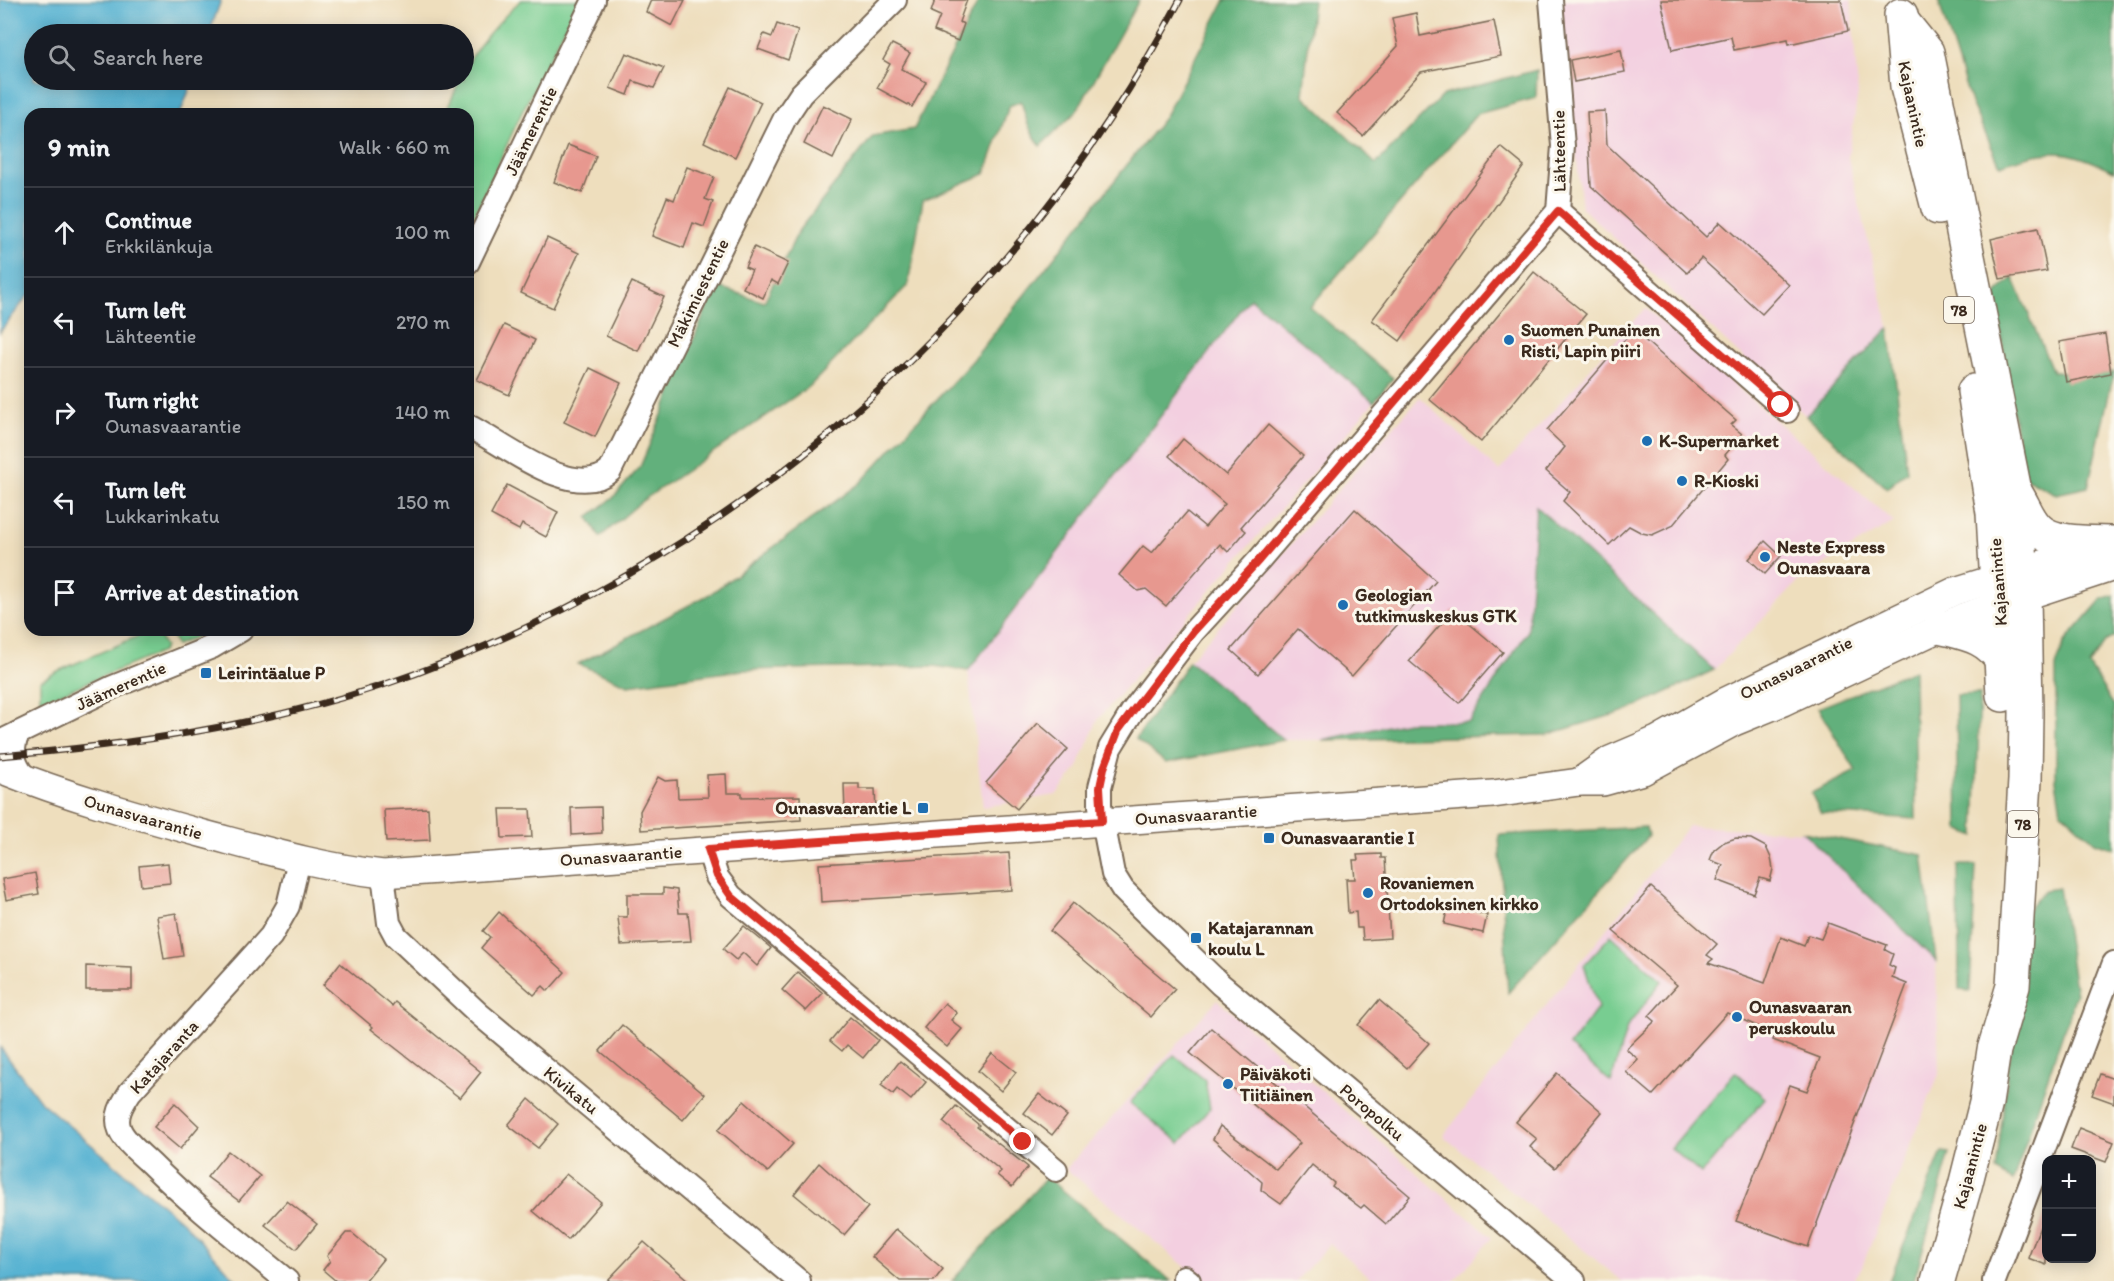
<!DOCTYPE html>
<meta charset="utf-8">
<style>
:root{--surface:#171b24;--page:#20242c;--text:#f1f3f6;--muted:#9ea1a6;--line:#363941}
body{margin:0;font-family:Itim,sans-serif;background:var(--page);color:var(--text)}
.controls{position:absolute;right:18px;bottom:18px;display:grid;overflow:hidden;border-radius:12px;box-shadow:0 3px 15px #0003}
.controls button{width:54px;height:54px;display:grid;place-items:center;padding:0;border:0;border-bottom:2px solid var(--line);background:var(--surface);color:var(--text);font:30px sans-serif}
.stop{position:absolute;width:18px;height:18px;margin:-14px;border:4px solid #d93025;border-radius:50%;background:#fff}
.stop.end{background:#d93025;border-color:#fff;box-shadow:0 2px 6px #0008}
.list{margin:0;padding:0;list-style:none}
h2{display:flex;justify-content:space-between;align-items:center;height:78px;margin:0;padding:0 24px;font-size:26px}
h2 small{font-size:20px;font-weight:400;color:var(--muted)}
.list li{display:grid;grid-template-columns:39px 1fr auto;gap:18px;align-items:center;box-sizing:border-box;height:90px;padding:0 24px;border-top:2px solid var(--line)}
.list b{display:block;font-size:22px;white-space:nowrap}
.list p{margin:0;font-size:20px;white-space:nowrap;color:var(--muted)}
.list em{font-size:20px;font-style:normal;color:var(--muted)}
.icon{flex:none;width:33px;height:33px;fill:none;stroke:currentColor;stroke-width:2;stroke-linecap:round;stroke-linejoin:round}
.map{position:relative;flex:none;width:2114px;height:1281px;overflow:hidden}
.search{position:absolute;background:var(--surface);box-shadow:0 3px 15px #0003;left:24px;top:24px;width:450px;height:66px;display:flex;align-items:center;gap:15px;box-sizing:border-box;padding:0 21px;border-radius:33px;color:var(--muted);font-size:22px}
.panel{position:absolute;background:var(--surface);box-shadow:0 3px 15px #0003;left:24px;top:108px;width:450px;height:528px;border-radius:18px}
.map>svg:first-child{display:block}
.built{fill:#f3cfe0}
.green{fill:#78cd91;stroke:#5a7c58;stroke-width:1.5}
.forest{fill:#62b07b;stroke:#4e6d4c;stroke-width:1.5}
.water{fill:#53b1d1;stroke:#476e78;stroke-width:1.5}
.building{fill:#e7988f}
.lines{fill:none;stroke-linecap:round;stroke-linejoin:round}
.minor-casing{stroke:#7a6956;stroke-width:26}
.tertiary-casing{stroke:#7a6956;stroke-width:30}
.primary-casing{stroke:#7a6956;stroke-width:36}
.minor{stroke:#fff;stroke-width:22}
.tertiary{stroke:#fff;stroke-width:27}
.primary{stroke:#fff;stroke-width:33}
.rail-casing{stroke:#3b2a1e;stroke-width:7}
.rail{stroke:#fbf7ec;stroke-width:4.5;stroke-dasharray:14;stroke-linecap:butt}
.route{stroke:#d93025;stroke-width:8}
.poi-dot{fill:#1f6fb2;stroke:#fbf7ec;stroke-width:2}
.labels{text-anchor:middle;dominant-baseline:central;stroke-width:6;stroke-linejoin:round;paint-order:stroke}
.shield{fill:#fbf7ec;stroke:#75685c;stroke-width:1.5}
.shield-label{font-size:16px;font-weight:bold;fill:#3b2a1e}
.street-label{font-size:18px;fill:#3b2a1e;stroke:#fbf7ec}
.poi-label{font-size:18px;font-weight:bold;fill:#3b2a1e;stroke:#fbf7ec;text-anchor:start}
</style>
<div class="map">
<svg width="2114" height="1281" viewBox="0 0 2114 1281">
<rect width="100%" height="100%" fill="#fbf7ec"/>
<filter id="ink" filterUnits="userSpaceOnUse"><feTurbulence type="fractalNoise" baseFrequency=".0167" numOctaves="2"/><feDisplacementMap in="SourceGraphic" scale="12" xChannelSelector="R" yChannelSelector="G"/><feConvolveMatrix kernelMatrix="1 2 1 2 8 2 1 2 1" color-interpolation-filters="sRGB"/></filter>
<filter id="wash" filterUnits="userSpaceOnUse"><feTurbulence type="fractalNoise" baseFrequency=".008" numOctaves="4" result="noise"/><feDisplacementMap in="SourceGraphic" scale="24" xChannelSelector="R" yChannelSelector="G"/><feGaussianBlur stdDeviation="1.35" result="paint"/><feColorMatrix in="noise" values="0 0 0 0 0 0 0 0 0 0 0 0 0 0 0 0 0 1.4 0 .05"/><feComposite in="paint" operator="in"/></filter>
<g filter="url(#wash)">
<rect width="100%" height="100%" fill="#eedebd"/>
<g class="built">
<polygon points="1560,0 1851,0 1858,93 1848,158 1889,328 1806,416 1582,208"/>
<polygon points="1251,297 1374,402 1098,719 1077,769 1056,795 983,807 968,671"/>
<polygon points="1645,308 1894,522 1803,577 1714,670 1536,507 1528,631 1469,722 1407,722 1322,740 1284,740 1189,661 1420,397 1499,471"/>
<polygon points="1688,826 1803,832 1936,961 1939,1074 1861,1269 1853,1281 1622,1281 1443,1136"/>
<polygon points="1217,1000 1492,1238 1454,1281 1375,1281 1330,1244 1296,1281 1203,1281 1066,1169"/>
</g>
<g class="green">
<path d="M521 0H579L522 112 468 229V114H445L460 80H464C464 55 504 17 521 0Z"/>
<polygon points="152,630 156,630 165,647 162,652 40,702 40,681 58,671"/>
<polygon points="170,630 213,630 176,645"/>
<polygon points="1611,935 1662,981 1627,1027 1611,1082 1569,1046 1598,1008 1584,965"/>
<polygon points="1174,1055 1205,1080 1210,1108 1180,1143 1130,1103"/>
<polygon points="1735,1072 1765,1098 1701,1174 1671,1148"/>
</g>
<g class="forest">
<polygon points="979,0 1139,0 1076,112 1040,146 1028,125 1021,101 1009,106 985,174 923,200 908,285 810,386 642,501 600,537 588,517 613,498 640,467 716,286 764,302 799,230 873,136 914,129"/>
<polygon points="1225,0 1313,0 1303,95 1376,164 1443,95 1537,70 1536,98 1477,114 1310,307 1393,378 1374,402 1250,298 968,671 934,666 743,670 628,685 578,664 710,594 860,483 973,360 1164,118"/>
<path d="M1938 0H2114V171C2065 148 2050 148 2000 165L1971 103Z"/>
<polygon points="2013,277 2053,372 2114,372 2088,487 2056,494 2023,477 1995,295"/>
<polygon points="1889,328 1907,471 1887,488 1806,416"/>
<polygon points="1536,506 1714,670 1629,710 1546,735 1322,740 1407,722 1469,722 1528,631"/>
<polygon points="2114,595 2114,637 2106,641 2089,665 2114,706 2114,849 2095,842 2061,811 2056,781 2056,667 2064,643 2102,599"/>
<polygon points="1189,661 1284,740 1166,763 1136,739"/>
<polygon points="1914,670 1916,819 1821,813 1811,793 1856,771 1818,708"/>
<polygon points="1980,694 1975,836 1958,829 1956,695"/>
<polygon points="1646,827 1648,836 1508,993 1499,835"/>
<polygon points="1803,832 1923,855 1936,961"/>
<polygon points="1958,865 1976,865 1970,991 1959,990"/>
<polygon points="2059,888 2076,994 2013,1181 1996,1171 2027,910 2045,890"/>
<polygon points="1942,1152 1950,1153 1914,1281 1889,1281"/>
<polygon points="1047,1177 1171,1281 952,1281"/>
</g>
<g class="water">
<polygon points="0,0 221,0 209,34 34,34 34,80 193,80 180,114 30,114 30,293 0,332"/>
<polygon points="0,1047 41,1102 186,1225 237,1281 0,1281"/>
</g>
<g id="blocks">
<g class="building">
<polygon points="651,0 685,0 672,26 646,12"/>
<polygon points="935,0 967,0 959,22 964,24 958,41 934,31 940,16 931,12"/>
<polygon points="1661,0 1841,0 1848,31 1789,44 1788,39 1734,50 1731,37 1672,50"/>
<polygon points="1416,13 1420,36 1494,21 1501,56 1421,72 1363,136 1337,113 1398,46 1392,18"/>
<polygon points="777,24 798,31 788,60 758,49 764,34 772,37"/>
<polygon points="892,44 910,53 901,69 926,82 912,107 877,88 890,64 883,60"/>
<polygon points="1621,50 1625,72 1574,82 1570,60"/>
<polygon points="626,53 664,68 654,88 633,81 628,95 610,88"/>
<polygon points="730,87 761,102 735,157 704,142"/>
<polygon points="823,105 852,119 833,159 804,144"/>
<polygon points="1605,111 1607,145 1706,237 1720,222 1789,285 1762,314 1701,258 1687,273 1591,186 1587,112"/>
<polygon points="568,145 596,156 582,193 554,182"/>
<polygon points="1501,147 1524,166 1400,341 1372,320"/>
<polygon points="687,167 714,177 705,199 713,202 704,227 693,223 684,248 652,236 667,197 674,200"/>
<polygon points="2038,228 2047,271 2000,279 1991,239"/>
<polygon points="547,238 579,253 553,308 521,293"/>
<polygon points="754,247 788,263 778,284 771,280 763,298 743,288 752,270 745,267"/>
<polygon points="1534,272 1586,314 1481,442 1429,399"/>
<polygon points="632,282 664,297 638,351 606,336"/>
<polygon points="504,325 535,340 509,395 477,380"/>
<polygon points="1633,330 1736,420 1731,425 1742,434 1725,455 1728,459 1672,526 1652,535 1642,533 1629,526 1609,545 1563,501 1570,492 1546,471 1565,447 1547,430"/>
<polygon points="2105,334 2111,373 2066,382 2059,342"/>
<polygon points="590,368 621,383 595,437 564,422"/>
<polygon points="1268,425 1303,456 1241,527 1246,531 1228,552 1220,544 1166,606 1146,589 1138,591 1119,575 1143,546 1152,553 1187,512 1205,527 1225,504 1169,456 1183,439 1226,475"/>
<polygon points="507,485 558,512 546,537 522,524 519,530 491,515"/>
<polygon points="1355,509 1436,581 1352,676 1298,629 1258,674 1231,650"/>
<polygon points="1765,541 1781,556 1765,574 1749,559"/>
<polygon points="1453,610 1503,652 1459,703 1409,661"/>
<polygon points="1038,723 1068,749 1017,809 986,783"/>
<polygon points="726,774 727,793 742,793 742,797 800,796 801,820 641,830 640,811 658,777 665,781 677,780 678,798 708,797 707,775"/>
<polygon points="844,784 859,784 859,789 875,789 876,812 845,813"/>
<polygon points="601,807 602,833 572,835 571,808"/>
<polygon points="428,808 430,840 386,842 384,810"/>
<polygon points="500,809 530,809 532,837 502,838"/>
<polygon points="1736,838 1751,839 1766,847 1771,858 1773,869 1770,881 1760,878 1754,894 1717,880 1723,865 1710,860 1714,850 1724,842"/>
<polygon points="1009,853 1012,890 821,902 819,864"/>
<polygon points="1381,854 1381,858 1385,858 1390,938 1363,940 1362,928 1357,928 1356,912 1348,913 1346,879 1355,879 1353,860 1358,860 1357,855"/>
<polygon points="168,863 170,883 141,886 139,866"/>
<polygon points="35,873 39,894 6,900 2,879"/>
<polygon points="1651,887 1717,944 1707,955 1713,959 1708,963 1765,983 1781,937 1804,946 1808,935 1821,939 1828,923 1887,945 1885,950 1893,954 1889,965 1895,968 1892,978 1907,984 1808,1247 1736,1221 1790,1085 1807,1091 1820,1058 1773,1040 1775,1034 1727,1013 1653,1095 1626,1072 1638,1059 1626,1049 1655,1021 1649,1016 1677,985 1613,931"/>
<polygon points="663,888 677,890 679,913 688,913 691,941 621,945 618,917 627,917 627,894 663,894"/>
<polygon points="1073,903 1175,989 1151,1017 1050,931"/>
<polygon points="1448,906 1487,915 1483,933 1444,924"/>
<polygon points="499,912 565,972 548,991 543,986 534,995 481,948 490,937 483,931"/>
<polygon points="176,913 183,956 164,959 157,916"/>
<polygon points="744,926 771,948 757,966 743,953 736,960 723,949"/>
<polygon points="340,963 392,1006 395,1002 481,1072 460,1098 371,1029 373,1027 323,985"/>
<polygon points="86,966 132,968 132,990 86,990"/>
<polygon points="798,972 823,993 806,1011 782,990"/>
<polygon points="1379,1000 1429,1043 1407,1068 1358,1025"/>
<polygon points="945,1003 957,1013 951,1020 962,1029 947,1047 924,1028"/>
<polygon points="850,1017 878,1040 863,1058 847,1045 842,1051 830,1041"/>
<polygon points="622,1025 705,1094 683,1120 600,1051"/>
<polygon points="1211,1028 1410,1196 1386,1224 1364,1205 1361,1208 1332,1186 1334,1183 1312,1165 1281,1204 1261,1190 1262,1182 1213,1139 1220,1126 1276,1169 1300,1143 1190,1053"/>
<polygon points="992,1053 1016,1072 1001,1091 978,1071"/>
<polygon points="900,1061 926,1082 911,1100 897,1089 893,1094 881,1085"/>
<polygon points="1557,1073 1602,1112 1555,1168 1530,1147 1537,1139 1516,1122"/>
<polygon points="2100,1074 2114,1079 2114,1103 2092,1095"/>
<polygon points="1039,1094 1067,1116 1052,1135 1024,1113"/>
<polygon points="529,1099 558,1124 538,1148 508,1125"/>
<polygon points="744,1101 793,1144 768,1172 718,1130"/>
<polygon points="175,1103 199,1126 180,1149 154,1127"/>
<polygon points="956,1106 979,1125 977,1127 1028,1167 1012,1187 997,1175 1001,1171 943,1122"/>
<polygon points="2079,1128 2114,1142 2106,1162 2071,1149"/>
<polygon points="228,1151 260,1176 239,1201 207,1177"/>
<polygon points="819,1163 868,1207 844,1235 794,1194"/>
<polygon points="566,1174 601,1202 568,1240 533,1211"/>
<polygon points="287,1201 317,1224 296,1249 265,1225"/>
<polygon points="2045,1214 2046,1214 2046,1265 2028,1258"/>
<polygon points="896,1229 943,1269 934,1281 900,1281 872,1257"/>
<polygon points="346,1233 352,1233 383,1259 365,1281 336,1281 323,1270 330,1261 327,1256"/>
<polygon points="644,1242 689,1281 607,1281"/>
</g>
</g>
</g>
<g filter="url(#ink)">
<use href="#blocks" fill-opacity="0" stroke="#7a6956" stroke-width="1.5"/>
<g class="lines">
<g class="minor-casing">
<g id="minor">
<polyline points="1551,0 1563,146 1558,211 1259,560 1193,632 1132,712 1110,748 1100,787 1100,806 1113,874 1123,890 1141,908 1220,984 1574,1281"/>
<polyline points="1558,211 1787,411"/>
<polyline points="468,262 594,0"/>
<path d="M468 426C503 443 573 502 610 471L785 118 801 94 895 0"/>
<path d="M18 733C10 753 14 767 29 781"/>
<polyline points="0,742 113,687 212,647 241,630"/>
<polyline points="708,849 717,877 731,896 1056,1170"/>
<polyline points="383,874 389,923 396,936 479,1014 799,1281"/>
<polyline points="1184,1277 1189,1281"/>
<path d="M287 1281C241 1243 193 1206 151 1164 141 1154 126 1143 120 1130 114 1116 123 1103 130 1092L271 936 288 906 299 860"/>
<polyline points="1994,1281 2114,963"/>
</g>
</g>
<g class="tertiary-casing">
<g id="tertiary">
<path d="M0 769C67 796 135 815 204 834 264 850 321 867 383 874L1493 794 1579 782H1603L1643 771 1734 722 1783 702 1965 616 2114 567"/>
<polyline points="1579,782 1610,760 1657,740 1724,702 1955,591 2098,547"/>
</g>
</g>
<g class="primary-casing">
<g id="primary">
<polyline points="1901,15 1907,87 1938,208"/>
<polyline points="1902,21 1927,52 2015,491 2024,595 2026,713 2025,780 2013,986 1994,1050 1986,1103 1965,1186 1938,1281"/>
<polyline points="1974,391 1993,513 2003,695"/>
<path d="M2017 495C2024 506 2028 519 2037 528 2053 545 2092 542 2114 543"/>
<path d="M1940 627C1966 634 1986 636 2002 660"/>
</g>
</g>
<use href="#minor" class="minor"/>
<use href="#tertiary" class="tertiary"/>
<use href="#primary" class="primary"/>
<g class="rail-casing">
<path id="rail" d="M0 756C130 745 260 726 383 685 726 570 1011 319 1180 0"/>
</g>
<use href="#rail" class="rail"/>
</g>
</g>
<g class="lines" filter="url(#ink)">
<polyline class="route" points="1023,1142 731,896 717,876 708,849 1102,821 1100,787 1104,768 1118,731 1132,712 1193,632 1259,560 1558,211 1781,405"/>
</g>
<g class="poi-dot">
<circle cx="1509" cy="340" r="6"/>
<circle cx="1647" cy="441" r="6"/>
<circle cx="1682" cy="481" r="6"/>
<circle cx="1765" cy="557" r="6"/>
<circle cx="1343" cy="605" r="6"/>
<rect x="200" y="667" width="12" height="12" rx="3"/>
<rect x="917" y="802" width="12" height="12" rx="3"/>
<rect x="1263" y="832" width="12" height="12" rx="3"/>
<circle cx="1368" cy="893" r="6"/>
<rect x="1190" y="932" width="12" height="12" rx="3"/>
<circle cx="1737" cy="1017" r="6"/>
<circle cx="1228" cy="1084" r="6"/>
</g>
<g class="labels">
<g class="shield">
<rect x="1944" y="297" width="30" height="26" rx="4.5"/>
<rect x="2008" y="811" width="30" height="26" rx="4.5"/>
</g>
<g class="shield-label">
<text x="1959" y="310">78</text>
<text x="2023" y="824">78</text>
</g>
<g class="street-label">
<text transform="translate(1913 104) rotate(78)">Kajaanintie</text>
<text transform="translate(531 131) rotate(-64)">Jäämerentie</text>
<text transform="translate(1559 151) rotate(-91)">Lähteentie</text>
<text transform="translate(698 293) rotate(-64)">Mäkimiestentie</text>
<text transform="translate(1998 582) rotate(-94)">Kajaanintie</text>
<text transform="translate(1796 668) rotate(-26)">Ounasvaarantie</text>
<text transform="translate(121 686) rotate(-24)">Jäämerentie</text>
<text transform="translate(1196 815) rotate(-4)">Ounasvaarantie</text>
<text transform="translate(143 817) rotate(16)">Ounasvaarantie</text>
<text transform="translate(621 856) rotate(-4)">Ounasvaarantie</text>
<text transform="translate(164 1057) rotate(-48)">Katajaranta</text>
<text transform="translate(571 1090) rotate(39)">Kivikatu</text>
<text transform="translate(1372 1112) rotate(40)">Poropolku</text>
<text transform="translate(1970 1166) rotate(-75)">Kajaanintie</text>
</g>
<g class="poi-label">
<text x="1521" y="330">Suomen Punainen<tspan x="1521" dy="21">Risti, Lapin piiri</tspan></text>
<text x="1659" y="441">K-Supermarket</text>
<text x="1694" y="481">R-Kioski</text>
<text x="1777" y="547">Neste Express<tspan x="1777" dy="21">Ounasvaara</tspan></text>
<text x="1355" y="595">Geologian<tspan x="1355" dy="21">tutkimuskeskus GTK</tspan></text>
<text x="218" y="673">Leirintäalue P</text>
<text x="911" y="808" text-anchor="end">Ounasvaarantie L</text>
<text x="1281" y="838">Ounasvaarantie I</text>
<text x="1380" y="883">Rovaniemen<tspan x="1380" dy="21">Ortodoksinen kirkko</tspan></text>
<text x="1208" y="928">Katajarannan<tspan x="1208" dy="21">koulu L</tspan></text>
<text x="1749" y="1007">Ounasvaaran<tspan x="1749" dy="21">peruskoulu</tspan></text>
<text x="1240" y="1074">Päiväkoti<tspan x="1240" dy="21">Tiitiäinen</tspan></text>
</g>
</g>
</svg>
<div class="controls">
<button>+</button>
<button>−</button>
</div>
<div class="stop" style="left:1781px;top:405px"></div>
<div class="stop end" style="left:1023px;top:1142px"></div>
<div class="search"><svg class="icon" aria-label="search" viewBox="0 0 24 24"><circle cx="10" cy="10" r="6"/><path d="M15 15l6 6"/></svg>Search here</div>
<section class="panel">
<h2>9 min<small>Walk · 660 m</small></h2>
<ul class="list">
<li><svg class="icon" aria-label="ahead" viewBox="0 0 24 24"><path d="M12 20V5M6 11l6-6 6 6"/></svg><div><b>Continue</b><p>Erkkilänkuja</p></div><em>100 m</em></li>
<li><svg class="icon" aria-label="left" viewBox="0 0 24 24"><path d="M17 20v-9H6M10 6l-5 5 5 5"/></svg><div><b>Turn left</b><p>Lähteentie</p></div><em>270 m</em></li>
<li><svg class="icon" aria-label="right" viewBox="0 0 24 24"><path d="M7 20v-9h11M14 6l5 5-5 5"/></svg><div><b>Turn right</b><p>Ounasvaarantie</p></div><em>140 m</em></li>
<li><svg class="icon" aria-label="left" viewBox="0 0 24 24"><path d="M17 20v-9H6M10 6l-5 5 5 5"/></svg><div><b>Turn left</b><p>Lukkarinkatu</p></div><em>150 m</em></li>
<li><svg class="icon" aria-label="arrive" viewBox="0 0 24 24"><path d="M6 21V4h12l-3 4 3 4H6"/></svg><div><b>Arrive at destination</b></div></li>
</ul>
</section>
</div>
